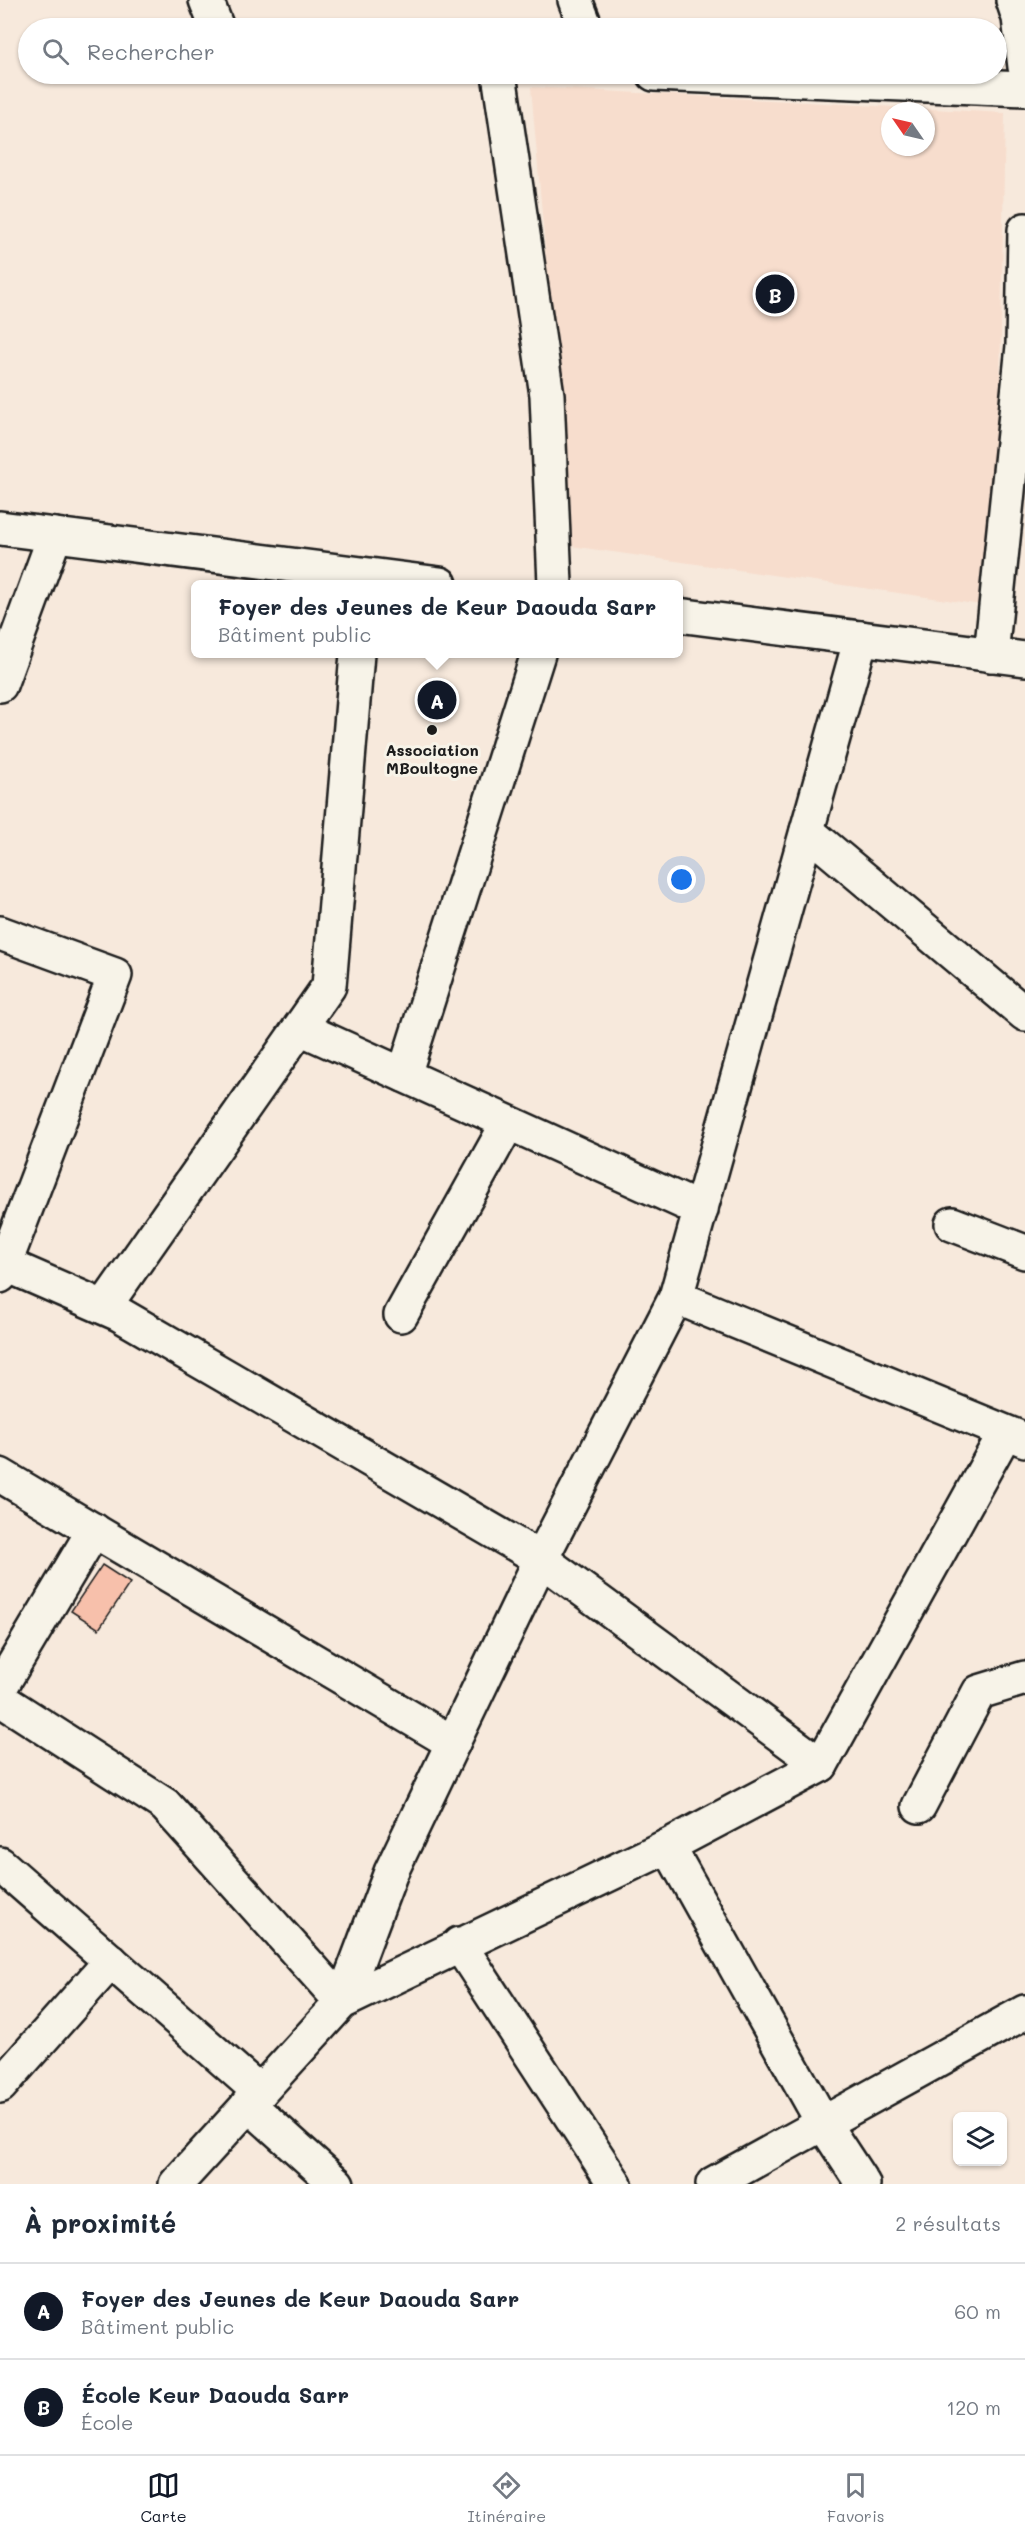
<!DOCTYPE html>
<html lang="fr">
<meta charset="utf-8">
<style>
:root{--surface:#fff;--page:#f2f2f3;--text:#1f2937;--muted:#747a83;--line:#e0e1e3;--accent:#111827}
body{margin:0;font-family:Mali,sans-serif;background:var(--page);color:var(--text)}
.controls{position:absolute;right:18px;bottom:18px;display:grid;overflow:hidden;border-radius:9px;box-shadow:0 2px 4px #0004}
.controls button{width:54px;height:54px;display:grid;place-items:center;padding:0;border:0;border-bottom:2px solid var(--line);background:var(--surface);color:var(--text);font:30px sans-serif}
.compass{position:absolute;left:881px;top:102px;width:54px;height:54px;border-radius:50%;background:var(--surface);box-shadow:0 2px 4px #0004;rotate:304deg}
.you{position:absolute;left:682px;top:880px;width:21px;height:21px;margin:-15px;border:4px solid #fff;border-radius:50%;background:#1a73e8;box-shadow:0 0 0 9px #1a73e833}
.badge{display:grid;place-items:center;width:39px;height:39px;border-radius:50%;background:var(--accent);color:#fff;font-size:20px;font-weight:700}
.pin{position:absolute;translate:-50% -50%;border:3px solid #fff;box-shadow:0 2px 6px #0006}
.popup{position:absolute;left:191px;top:580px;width:492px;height:78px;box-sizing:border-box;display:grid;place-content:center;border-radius:9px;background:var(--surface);filter:drop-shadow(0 2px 4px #0005);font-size:20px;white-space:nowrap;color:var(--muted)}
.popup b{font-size:22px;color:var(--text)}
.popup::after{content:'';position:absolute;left:50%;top:100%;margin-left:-12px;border:12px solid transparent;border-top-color:var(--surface)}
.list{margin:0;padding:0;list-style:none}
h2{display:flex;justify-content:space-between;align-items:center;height:78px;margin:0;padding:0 24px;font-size:26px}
h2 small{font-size:20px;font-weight:400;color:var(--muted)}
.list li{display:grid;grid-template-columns:39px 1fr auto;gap:18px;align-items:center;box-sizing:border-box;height:96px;padding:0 24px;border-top:2px solid var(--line)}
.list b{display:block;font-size:22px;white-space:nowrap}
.list p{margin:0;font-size:20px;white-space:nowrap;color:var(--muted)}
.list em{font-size:20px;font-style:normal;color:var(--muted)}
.icon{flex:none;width:33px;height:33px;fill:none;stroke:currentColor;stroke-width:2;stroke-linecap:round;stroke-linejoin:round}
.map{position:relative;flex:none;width:1025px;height:2184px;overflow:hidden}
.search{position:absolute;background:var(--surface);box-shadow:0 2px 4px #0004;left:18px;right:18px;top:18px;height:66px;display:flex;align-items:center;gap:15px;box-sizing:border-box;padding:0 21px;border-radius:33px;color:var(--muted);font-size:22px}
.sheet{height:270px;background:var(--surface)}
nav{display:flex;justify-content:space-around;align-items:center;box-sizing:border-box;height:84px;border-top:2px solid var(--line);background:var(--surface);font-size:16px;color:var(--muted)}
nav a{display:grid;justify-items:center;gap:3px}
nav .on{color:var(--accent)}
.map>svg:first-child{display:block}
.built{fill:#f7ddcd;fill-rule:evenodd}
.building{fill:#f7c0ab;stroke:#1c1c1c;stroke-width:1.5}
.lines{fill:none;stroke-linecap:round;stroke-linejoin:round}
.minor-casing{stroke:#1c1c1c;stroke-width:38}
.minor{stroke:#f7f3e8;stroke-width:33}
.poi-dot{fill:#1c1c1c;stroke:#f7f3e8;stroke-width:2}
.labels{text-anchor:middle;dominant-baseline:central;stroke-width:6;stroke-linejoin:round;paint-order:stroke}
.poi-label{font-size:16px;font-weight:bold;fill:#1c1c1c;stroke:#f7f3e8}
</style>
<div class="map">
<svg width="1025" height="2184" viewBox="0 0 1025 2184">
<rect width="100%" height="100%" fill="#f7e9dc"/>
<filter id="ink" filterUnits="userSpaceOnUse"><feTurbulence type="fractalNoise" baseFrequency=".0167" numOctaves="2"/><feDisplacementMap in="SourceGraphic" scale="12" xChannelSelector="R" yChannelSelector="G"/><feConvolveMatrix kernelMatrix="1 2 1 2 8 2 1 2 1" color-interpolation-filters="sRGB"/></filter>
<g filter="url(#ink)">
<path class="built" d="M531 87 1005 113 999 441 982 605 571 546ZM890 111H926V147H890Z"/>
<polygon class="building" points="102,1565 130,1583 99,1629 71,1611"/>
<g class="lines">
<g class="minor-casing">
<g id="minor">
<polyline points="206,0 217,28"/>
<polyline points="575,0 586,28"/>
<polyline points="1013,0 1019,18 1025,67"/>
<polyline points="499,74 547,395 555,584"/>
<polyline points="654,74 1025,89"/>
<polyline points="0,528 440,584"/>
<polyline points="678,615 1025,659"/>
<polyline points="991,655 1023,346 1025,230"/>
<polyline points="0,685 55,535"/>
<polyline points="807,831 1025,1014"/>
<polyline points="0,933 115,975 0,1276"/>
<polyline points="300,1028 701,1210"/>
<polyline points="404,1075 538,654"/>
<polyline points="952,1224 1025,1252"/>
<polyline points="0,1262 119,1314 541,1559 821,1765"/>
<polyline points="676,1297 1025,1440"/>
<polyline points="104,1307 329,986 357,654"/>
<polyline points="401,1315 508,1123"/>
<polyline points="0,1475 453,1743"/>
<polyline points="0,1688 94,1530"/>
<polyline points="0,1699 165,1805 342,2002"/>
<polyline points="919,1806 979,1692 1025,1678"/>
<polyline points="668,1846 823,2123 863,2184"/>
<polyline points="0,1864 260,2092"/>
<polyline points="459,1944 615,2184"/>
<polyline points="342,2002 391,1872 541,1559 676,1297 861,638"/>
<polyline points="0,2086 111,1961"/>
<polyline points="248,2104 337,2184"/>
<polyline points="176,2184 342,2002 668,1846 821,1765 1005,1433"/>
<polyline points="713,2184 1025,2012"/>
</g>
</g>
<use href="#minor" class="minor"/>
</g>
</g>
<circle class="poi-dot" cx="432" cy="730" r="6"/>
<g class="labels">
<g class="poi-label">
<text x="432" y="749">Association<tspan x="432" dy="18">MBoultogne</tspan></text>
</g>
</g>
</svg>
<div class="controls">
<button><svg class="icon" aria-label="layers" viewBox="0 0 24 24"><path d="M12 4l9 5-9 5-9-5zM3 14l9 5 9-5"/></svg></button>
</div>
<svg class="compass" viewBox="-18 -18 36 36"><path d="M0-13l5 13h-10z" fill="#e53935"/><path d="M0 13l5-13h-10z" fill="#747a83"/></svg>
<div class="you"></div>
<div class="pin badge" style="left:437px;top:700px">A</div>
<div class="popup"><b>Foyer des Jeunes de Keur Daouda Sarr</b>Bâtiment public</div>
<div class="pin badge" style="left:775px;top:294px">B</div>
<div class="search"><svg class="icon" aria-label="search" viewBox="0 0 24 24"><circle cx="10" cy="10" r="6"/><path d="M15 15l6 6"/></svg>Rechercher</div>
</div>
<section class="sheet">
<h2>À proximité<small>2 résultats</small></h2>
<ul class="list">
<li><span class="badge">A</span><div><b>Foyer des Jeunes de Keur Daouda Sarr</b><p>Bâtiment public</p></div><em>60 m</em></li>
<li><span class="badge">B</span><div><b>École Keur Daouda Sarr</b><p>École</p></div><em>120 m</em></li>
</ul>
</section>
<nav>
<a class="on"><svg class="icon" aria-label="map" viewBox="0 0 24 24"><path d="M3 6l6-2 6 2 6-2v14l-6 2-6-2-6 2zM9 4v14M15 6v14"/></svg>Carte</a>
<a><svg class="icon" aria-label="directions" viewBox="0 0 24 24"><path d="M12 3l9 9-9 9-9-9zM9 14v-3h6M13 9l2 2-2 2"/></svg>Itinéraire</a>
<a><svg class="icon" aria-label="saved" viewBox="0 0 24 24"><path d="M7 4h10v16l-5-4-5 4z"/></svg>Favoris</a>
</nav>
